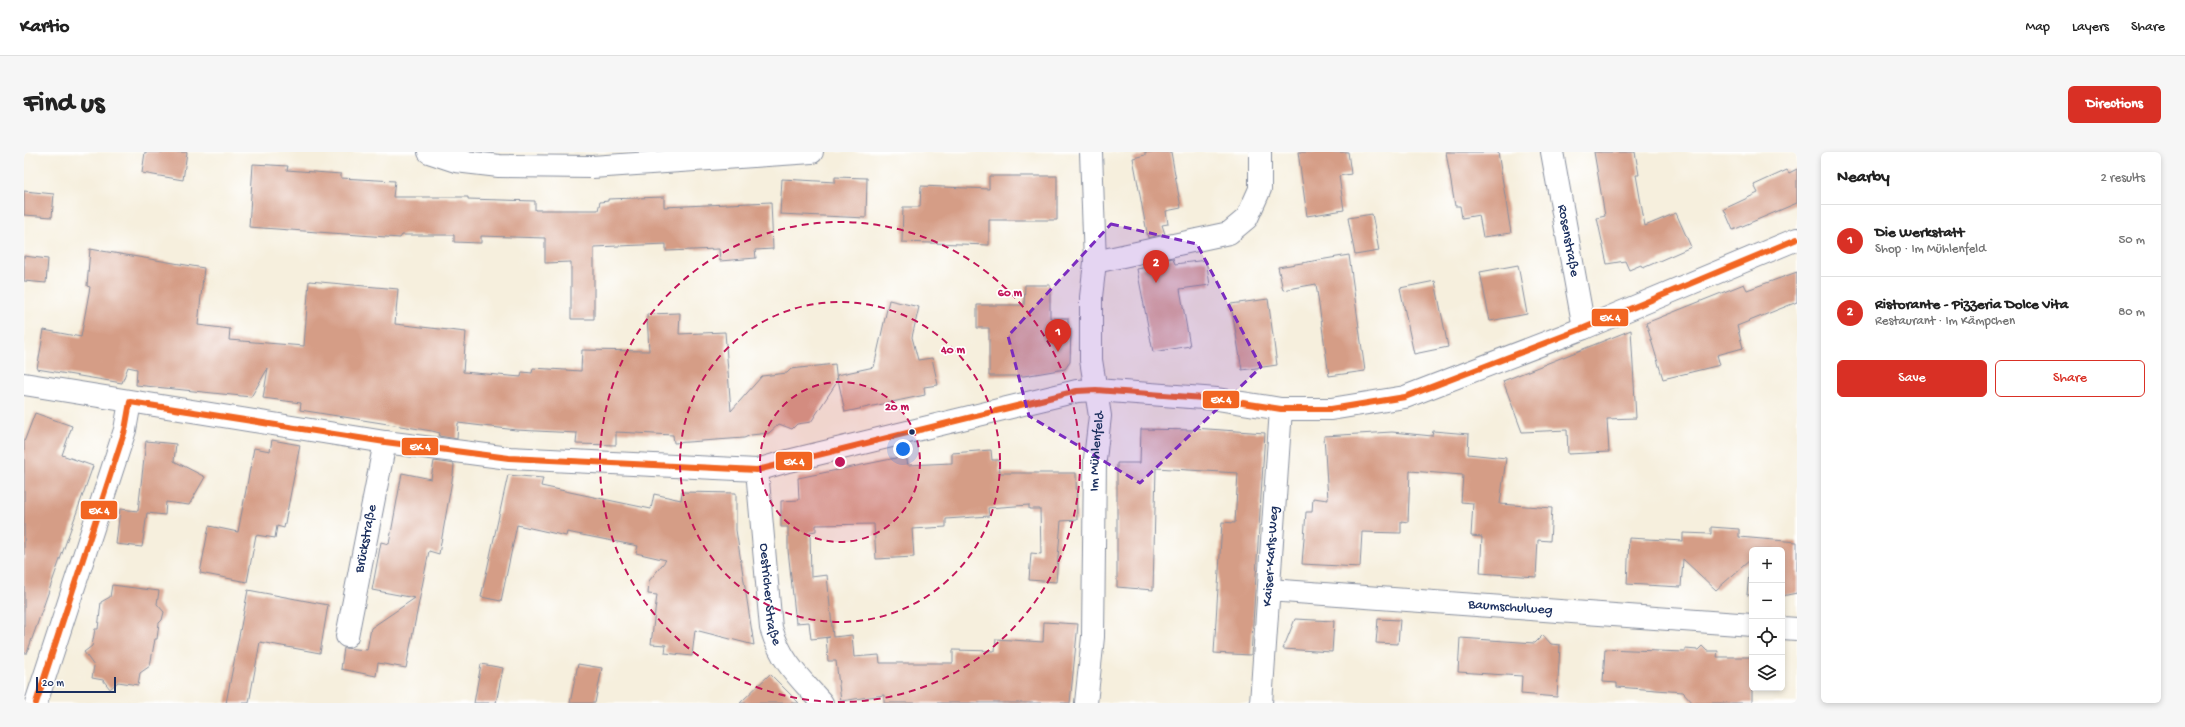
<!DOCTYPE html>
<meta charset="utf-8">
<style>
:root{--surface:#fff;--page:#f6f6f6;--text:#222;--muted:#767676;--line:#e0e0e0;--accent:#d93025}
body{margin:0;font-family:"Gochi Hand",sans-serif;background:var(--page);color:var(--text)}
.controls{position:absolute;right:12px;bottom:12px;display:grid;overflow:hidden;border-radius:6px;box-shadow:0 2px 6px #0003}
.controls button{width:36px;height:36px;display:grid;place-items:center;padding:0;border:0;border-bottom:1px solid var(--line);background:var(--surface);color:var(--text);font:20px sans-serif}
.scale{position:absolute;left:12px;bottom:10px;width:80px;box-sizing:border-box;padding-left:4px;border:2px solid #1b2f5e;border-top:0;font-size:11px;line-height:14px;white-space:nowrap;color:#1b2f5e;-webkit-text-stroke:3px #fff;paint-order:stroke}
.you{position:absolute;left:879px;top:297px;width:14px;height:14px;margin:-10px;border:3px solid #fff;border-radius:50%;background:#1a73e8;box-shadow:0 0 0 6px #1a73e833}
.badge{display:grid;place-items:center;width:26px;height:26px;border-radius:50%;background:var(--accent);color:#fff;font-size:13px;font-weight:700}
.pin{position:absolute;translate:-50% -33px;filter:drop-shadow(0 1px 2px #0008)}
.pin::after{content:'';position:absolute;top:21px;width:14px;height:12px;background:inherit;clip-path:polygon(0 0,100% 0,50% 100%)}
.list{margin:0;padding:0;list-style:none}
h2{display:flex;justify-content:space-between;align-items:center;height:52px;margin:0;padding:0 16px;font-size:17px}
h2 small{font-size:13px;font-weight:400;color:var(--muted)}
.list li{display:grid;grid-template-columns:26px 1fr auto;gap:12px;align-items:center;box-sizing:border-box;height:72px;padding:0 16px;border-top:1px solid var(--line)}
.list b{display:block;font-size:15px;white-space:nowrap}
.list p{margin:0;font-size:13px;white-space:nowrap;color:var(--muted)}
.list em{font-size:13px;font-style:normal;color:var(--muted)}
.actions{display:flex;gap:8px;padding:12px 16px}
.actions a{flex:1;padding:9px 0;border:1px solid var(--accent);border-radius:6px;text-align:center;font-size:14px;color:var(--accent)}
.actions .main{background:var(--accent);color:#fff}
.icon{flex:none;width:22px;height:22px;fill:none;stroke:currentColor;stroke-width:2;stroke-linecap:round;stroke-linejoin:round}
.map{position:relative;flex:none;width:1773px;height:551px;overflow:hidden;border-radius:6px}
header{display:flex;align-items:center;gap:24px;box-sizing:border-box;height:56px;padding:0 20px;background:var(--surface);border-bottom:1px solid var(--line)}
header strong{font-size:19px}
nav{display:flex;gap:22px;margin-inline-start:auto;font-size:14px}
.intro{display:flex;align-items:center;justify-content:space-between;box-sizing:border-box;height:96px;padding:0 24px}
h1{margin:0;font-size:28px}
.button{padding:10px 18px;border-radius:6px;background:var(--accent);color:#fff;font-size:14px;font-weight:700}
main{display:flex;gap:24px;padding:0 24px}
aside{flex:1;background:var(--surface);border-radius:6px;box-shadow:0 2px 6px #0003}
.map>svg:first-child{display:block}
.building{fill:#d59d86}
.lines{fill:none;stroke-linecap:round;stroke-linejoin:round}
.street-casing{stroke:#888f9e;stroke-width:24}
.street{stroke:#fff;stroke-width:22}
.bus-1-casing{stroke:#fff;stroke-width:9}
.bus-1{stroke:#f26522;stroke-width:6}
.marked{fill:#7b2cbf;fill-opacity:0.2;stroke:#7b2cbf;stroke-width:3;stroke-dasharray:8 5;stroke-linejoin:round}
.ring{fill:none;stroke:#c2185b;stroke-width:2;stroke-dasharray:7 5}
.bus-dot{fill:#1b2f5e;stroke:#fff;stroke-width:1.5}
.labels{text-anchor:middle;dominant-baseline:central;stroke-width:3.5;stroke-linejoin:round;paint-order:stroke}
.street-label{font-size:14px;fill:#1b2f5e;stroke:#fff}
.centre{fill:#c2185b;stroke:#fff;stroke-width:2}
.ring-label{font-size:12px;text-anchor:middle;font-weight:bold;fill:#c2185b;stroke:#fff;stroke-width:3.5;stroke-linejoin:round;paint-order:stroke}
.line-badge{stroke:#fff;stroke-width:1.5}
.badge-label{font-size:11px;text-anchor:middle;font-weight:bold;fill:#fff}
</style>
<header>
<strong>Kartio</strong>
<nav><a>Map</a><a>Layers</a><a>Share</a></nav>
</header>
<div class="intro"><h1>Find us</h1><a class="button">Directions</a></div>
<main>
<div class="map">
<svg width="1773" height="551" viewBox="0 0 1773 551">
<rect width="100%" height="100%" fill="#fff"/>
<filter id="ink" filterUnits="userSpaceOnUse"><feTurbulence type="fractalNoise" baseFrequency=".025" numOctaves="2"/><feDisplacementMap in="SourceGraphic" scale="8" xChannelSelector="R" yChannelSelector="G"/><feConvolveMatrix kernelMatrix="1 2 1 2 8 2 1 2 1" color-interpolation-filters="sRGB"/></filter>
<filter id="wash" filterUnits="userSpaceOnUse"><feTurbulence type="fractalNoise" baseFrequency=".012" numOctaves="4" result="noise"/><feDisplacementMap in="SourceGraphic" scale="16" xChannelSelector="R" yChannelSelector="G"/><feGaussianBlur stdDeviation="0.9" result="paint"/><feColorMatrix in="noise" values="0 0 0 0 0 0 0 0 0 0 0 0 0 0 0 0 0 1.4 0 .05"/><feComposite in="paint" operator="in"/></filter>
<g filter="url(#wash)">
<rect width="100%" height="100%" fill="#f6efdd"/>
<g id="blocks">
<g class="building">
<polygon points="121,0 163,0 159,28 118,21"/>
<polygon points="1121,0 1147,0 1157,56 1142,59 1144,72 1138,73 1141,82 1124,86 1109,6 1121,3"/>
<polygon points="1274,0 1324,0 1327,22 1315,24 1320,58 1283,64"/>
<polygon points="1422,0 1474,0 1487,81 1459,85 1455,63 1438,66 1436,54 1431,54"/>
<polygon points="1570,0 1611,0 1615,23 1612,23 1621,74 1652,61 1667,95 1619,116 1617,113 1605,118 1601,109 1583,112 1573,66 1581,64"/>
<polygon points="229,12 264,14 263,18 317,22 317,26 371,29 369,45 444,45 444,47 511,49 511,58 574,58 576,50 584,49 584,47 640,45 640,55 747,50 749,97 731,98 732,106 696,109 695,97 642,99 642,92 570,95 570,167 547,167 547,110 521,111 521,86 457,84 457,91 430,90 430,83 378,83 376,86 225,75"/>
<polygon points="1773,17 1773,51 1709,78 1700,57 1734,41 1730,33 1763,18 1765,21"/>
<polygon points="965,24 1033,24 1033,68 965,68 965,93 878,90 879,55 896,55 897,34 965,37"/>
<polygon points="811,25 843,26 842,66 756,62 758,27 811,30"/>
<polygon points="0,39 30,42 28,65 0,63"/>
<polygon points="1348,62 1355,99 1331,103 1324,66"/>
<polygon points="66,97 180,116 174,173 206,177 205,188 280,194 285,129 374,137 371,172 442,180 439,220 497,225 498,220 508,221 509,216 557,219 558,198 625,199 623,162 656,161 655,182 701,180 707,259 738,224 763,221 767,217 811,212 813,230 787,270 773,272 768,277 755,272 745,281 727,283 720,286 650,291 649,283 592,280 592,293 552,292 553,281 492,278 434,271 433,287 415,284 416,281 408,279 276,258 277,251 239,246 244,216 227,245 112,233 113,217 104,215 98,231 13,217 20,178 57,185 66,135 63,134"/>
<polygon points="1325,103 1341,219 1305,224 1292,132 1259,138 1254,115"/>
<polygon points="0,104 24,107 22,131 0,129"/>
<polygon points="1149,106 1151,112 1182,108 1186,133 1156,137 1166,194 1129,200 1113,117 1129,114 1129,110"/>
<polygon points="1494,113 1503,162 1466,169 1456,120"/>
<polygon points="1773,120 1773,150 1713,174 1719,196 1693,203 1696,213 1639,227 1622,171 1720,132 1723,138"/>
<polygon points="1411,129 1424,195 1390,202 1376,136"/>
<polygon points="1001,133 1026,133 1026,166 1044,166 1044,178 1047,177 1046,210 1041,217 1000,224 965,224 965,176 953,176 953,153 1000,153"/>
<polygon points="1244,147 1253,213 1218,218 1207,152"/>
<polygon points="865,148 895,155 888,185 894,208 908,206 914,233 900,235 901,243 821,260 813,223 850,215"/>
<polygon points="1607,178 1612,266 1583,267 1585,300 1544,302 1543,278 1498,280 1479,229"/>
<polygon points="11,261 48,274 38,303 69,314 3,501 0,501 0,290"/>
<polygon points="1170,276 1241,281 1227,503 1190,501 1198,370 1211,371 1214,321 1132,316 1129,438 1093,435 1093,311 1116,311 1117,277 1170,278"/>
<polygon points="1409,279 1445,282 1444,302 1482,306 1476,352 1528,356 1526,389 1514,388 1512,425 1456,421 1458,385 1447,384 1449,351 1437,350 1439,323 1386,319 1384,370 1377,369 1377,381 1338,380 1336,415 1278,412 1282,360 1288,360 1289,346 1304,348 1300,284 1368,280 1408,284"/>
<polygon points="248,288 276,293 260,376 253,374 251,386 232,383 223,430 176,421 185,374 214,380 230,296 246,299"/>
<polygon points="122,289 152,292 150,309 181,325 165,353 142,350 141,363 123,361 118,395 92,392 96,357 114,359"/>
<polygon points="967,298 968,308 975,308 976,321 1052,321 1053,368 1037,369 1032,430 1005,428 1007,401 1017,402 1016,357 1005,357 1005,353 964,356 965,364 922,367 922,375 888,377 890,405 852,407 850,372 792,373 792,379 786,380 787,425 803,423 809,485 828,483 830,505 855,503 856,511 929,511 929,498 971,499 972,487 1019,490 1020,470 1054,472 1046,551 860,551 860,543 817,549 812,509 804,509 802,486 806,485 787,487 785,470 772,471 764,398 764,375 757,375 757,349 775,348 774,326 882,304 884,313 928,311 928,301"/>
<polygon points="410,309 430,312 429,323 415,402 405,399 382,516 354,511 352,524 317,517 320,496 343,498 347,476 391,446 348,438 357,390 365,392 378,321 407,327"/>
<polygon points="484,323 519,326 517,334 627,357 630,342 657,348 658,340 712,341 712,378 730,493 671,478 668,504 641,501 642,493 627,492 633,443 624,442 625,429 642,408 612,401 614,394 543,380 542,384 493,373 477,449 457,445"/>
<polygon points="1687,375 1715,377 1715,385 1773,390 1773,441 1758,444 1758,398 1728,398 1728,443 1723,443 1726,408 1692,438 1659,407 1657,435 1603,432 1605,386 1659,389 1659,381 1687,382"/>
<polygon points="88,433 135,439 133,452 140,460 138,468 135,471 133,487 131,487 126,514 116,521 114,533 94,530 86,537 79,528 68,526 70,514 60,500 68,494 71,477 74,477 77,450 86,445"/>
<polygon points="224,438 304,453 296,501 236,490 225,551 202,551"/>
<polygon points="1271,467 1310,469 1308,500 1259,497"/>
<polygon points="1354,467 1376,468 1374,492 1352,491"/>
<polygon points="1519,483 1527,492 1536,493 1533,545 1497,542 1498,524 1434,520 1436,486 1511,491"/>
<polygon points="1678,494 1683,499 1694,499 1693,505 1728,505 1728,551 1669,551 1659,540 1593,535 1593,531 1579,530 1581,497 1661,500 1661,497 1674,498"/>
<polygon points="457,512 479,516 472,551 450,551"/>
<polygon points="554,512 578,516 571,551 546,551"/>
<polygon points="746,522 775,551 716,551"/>
</g>
</g>
</g>
<g filter="url(#ink)">
<use href="#blocks" fill-opacity="0" stroke="#888f9e" stroke-width="1"/>
<g class="lines">
<g class="street-casing">
<g id="street">
<polyline points="405,0 432,9 475,14 568,15 788,0"/>
<path id="s1" d="M1528 0 1560 176"/>
<polyline points="1071,110 1205,81 1223,66 1236,37 1236,0"/>
<polyline points="0,232 361,290 485,306 733,318 764,309 1053,239 1072,238 1193,247 1257,257 1307,257 1381,245 1560,176 1773,87"/>
<path id="s2" d="M733 318 747 476C758 511 774 524 798 551"/>
<path id="s3" d="M1245 438 1728 473"/>
<polyline points="1758,476 1773,477"/>
<path id="s4" d="M323 484 361 290"/>
<polyline points="12,551 101,278 106,250"/>
<path id="s5" d="M1062 551 1069 485 1071 307 1076 264 1067 208V145L1071 110 1067 0"/>
<path id="s6" d="M1237 551 1257 257"/>
</g>
</g>
<use href="#street" class="street"/>
<g class="bus-1-casing">
<polyline id="bus-1" points="12,551 101,278 106,250 361,290 485,306 733,318 1053,239 1072,238 1193,247 1257,257 1307,257 1381,245 1560,176 1773,87"/>
</g>
<use href="#bus-1" class="bus-1"/>
</g>
</g>
<path class="marked" d="M1087 72 1173 92 1237 215 1116 331 1005 264 984 184Z"/>
<circle cx="816" cy="310" r="80" fill="#c2185b" fill-opacity=".12"/>
<g class="ring">
<circle cx="816" cy="310" r="80"/>
<circle cx="816" cy="310" r="160"/>
<circle cx="816" cy="310" r="240"/>
</g>
<circle class="bus-dot" cx="888" cy="280" r="3.5"/>
<g class="labels">
<g class="street-label">
<text stroke="none"><textPath href="#s1" startOffset="90">Rosenstraße</textPath></text>
<text stroke="none"><textPath href="#s5" startOffset="252">Im Mühlenfeld</textPath></text>
<text stroke="none"><textPath href="#s4" startOffset="99">Brückstraße</textPath></text>
<text stroke="none"><textPath href="#s6" startOffset="147">Kaiser-Karls-Weg</textPath></text>
<text stroke="none"><textPath href="#s2" startOffset="125">Oestricher Straße</textPath></text>
<text stroke="none"><textPath href="#s3" startOffset="242">Baumschulweg</textPath></text>
</g>
</g>
<circle cx="816" cy="310" r="6" class="centre"/>
<g class="ring-label">
<text x="986" y="144">60 m</text>
<text x="929" y="201">40 m</text>
<text x="873" y="258">20 m</text>
</g>
<g class="line-badge">
<rect x="1567" y="156" width="38" height="19" rx="4" fill="#f26522"/>
<rect x="1178" y="238" width="38" height="19" rx="4" fill="#f26522"/>
<rect x="377" y="285" width="38" height="19" rx="4" fill="#f26522"/>
<rect x="751" y="299" width="38" height="20" rx="4" fill="#f26522"/>
<rect x="56" y="348" width="38" height="20" rx="4" fill="#f26522"/>
</g>
<g class="badge-label">
<text x="1586" y="169">EK 4</text>
<text x="1197" y="251">EK 4</text>
<text x="396" y="298">EK 4</text>
<text x="770" y="313">EK 4</text>
<text x="75" y="362">EK 4</text>
</g>
</svg>
<div class="controls">
<button>+</button>
<button>−</button>
<button><svg class="icon" aria-label="locate" viewBox="0 0 24 24"><circle cx="12" cy="12" r="6"/><path d="M12 2v4M12 18v4M2 12h4M18 12h4"/></svg></button>
<button><svg class="icon" aria-label="layers" viewBox="0 0 24 24"><path d="M12 4l9 5-9 5-9-5zM3 14l9 5 9-5"/></svg></button>
</div>
<div class="scale">20 m</div>
<div class="you"></div>
<div class="pin badge" style="left:1034px;top:200px">1</div>
<div class="pin badge" style="left:1132px;top:131px">2</div>
</div>
<aside>
<h2>Nearby<small>2 results</small></h2>
<ul class="list">
<li><span class="badge">1</span><div><b>Die Werkstatt</b><p>Shop · Im Mühlenfeld</p></div><em>50 m</em></li>
<li><span class="badge">2</span><div><b>Ristorante - Pizzeria Dolce Vita</b><p>Restaurant · Im Kämpchen</p></div><em>80 m</em></li>
</ul>
<div class="actions"><a class="main">Save</a><a>Share</a></div>
</aside>
</main>
